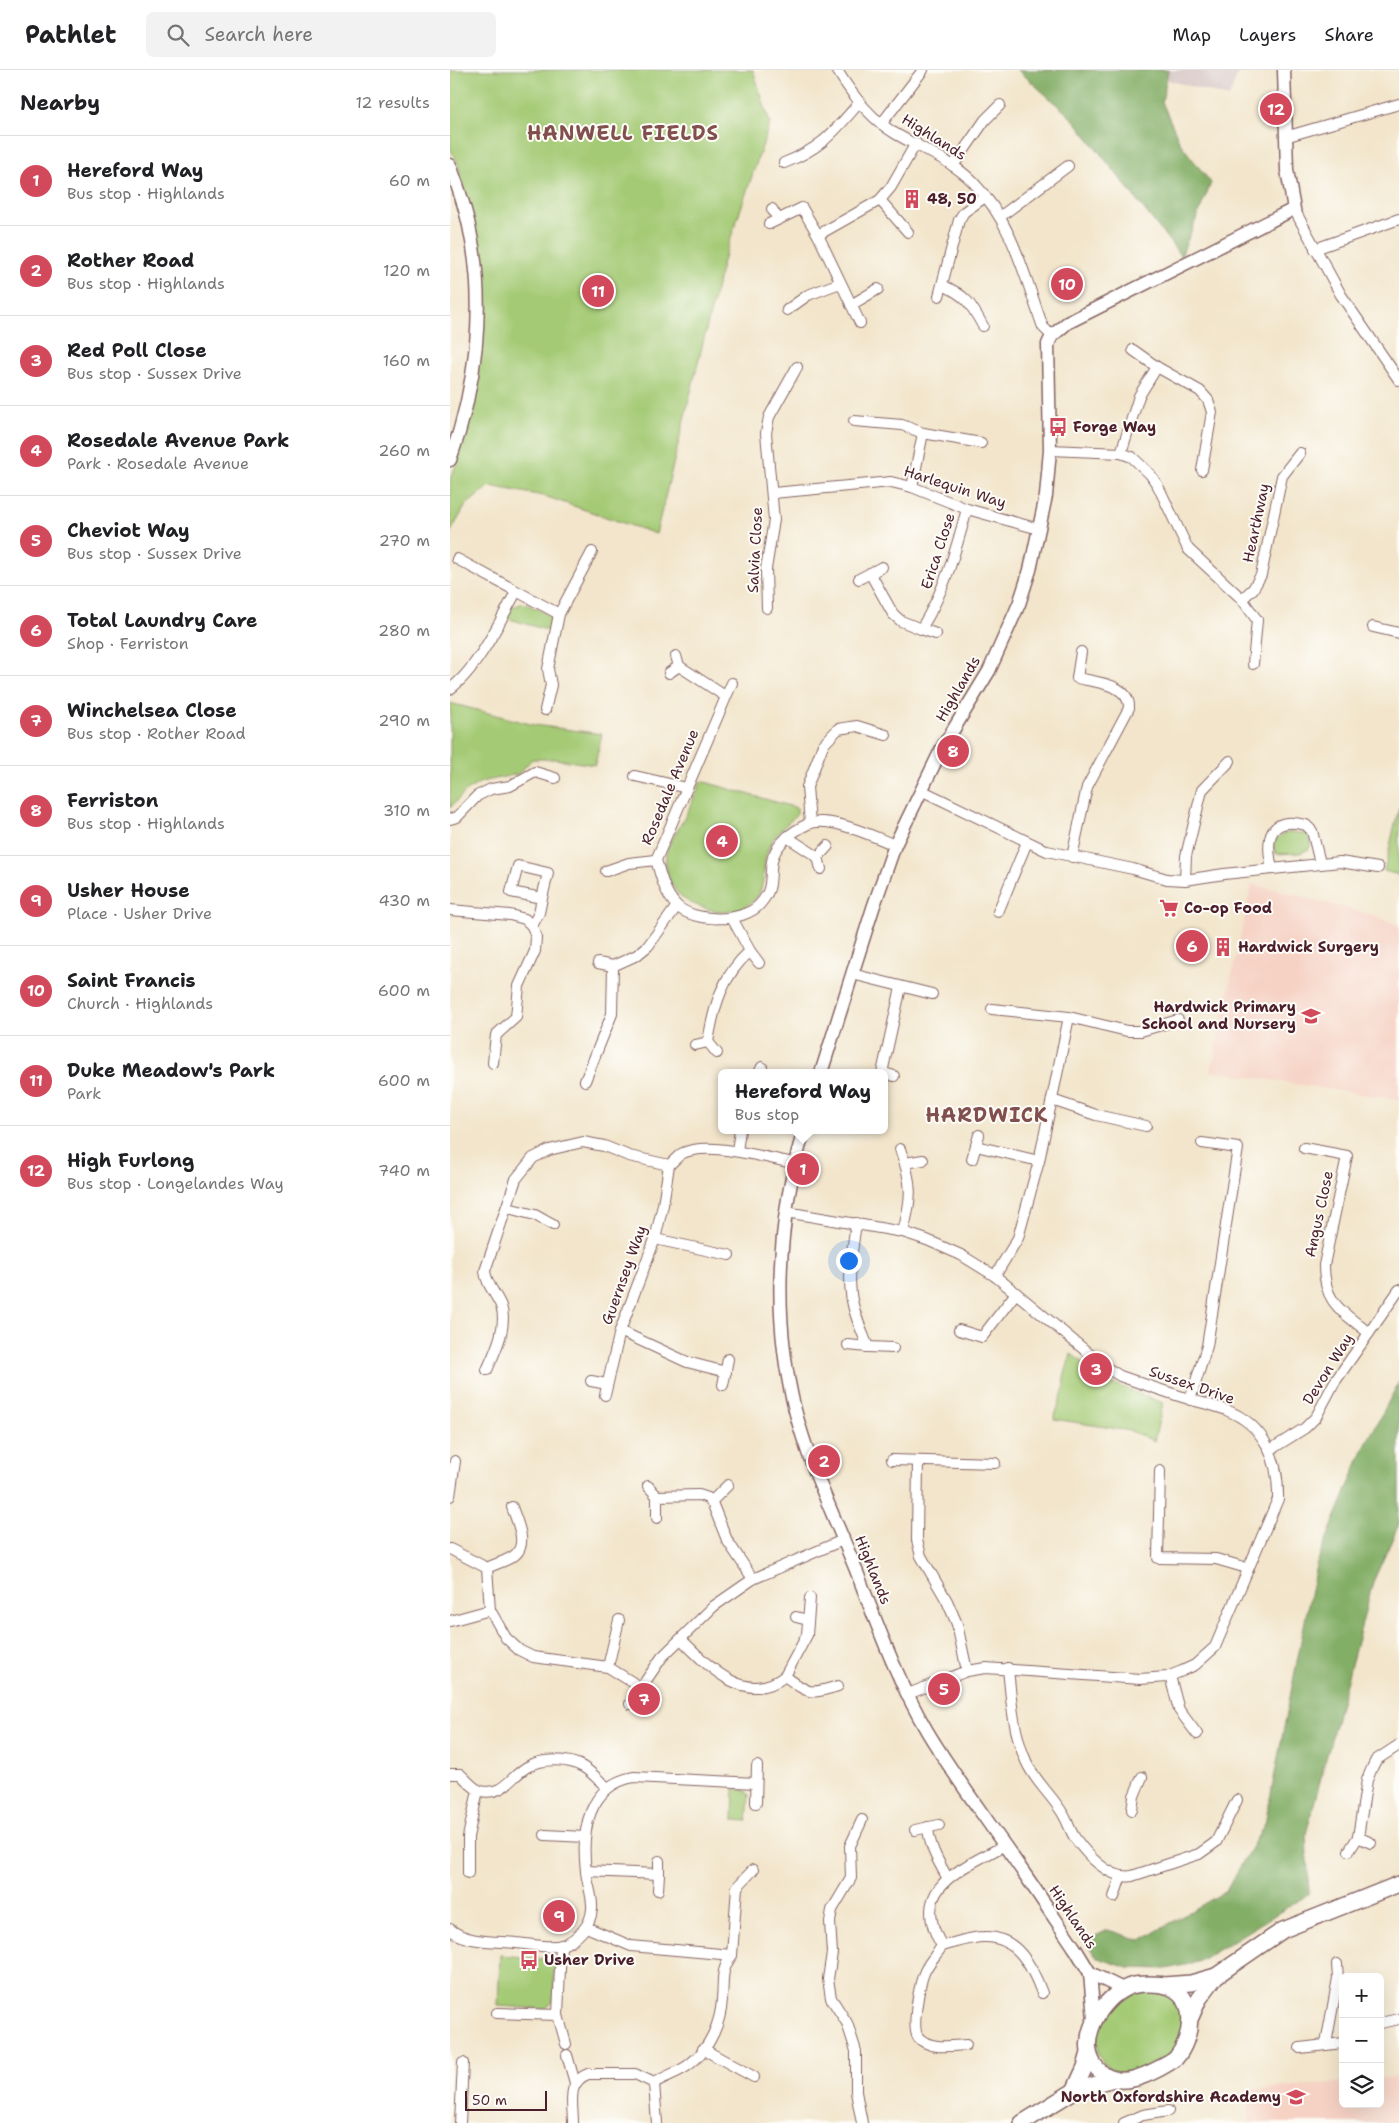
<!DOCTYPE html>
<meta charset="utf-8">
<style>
:root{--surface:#fff;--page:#f2f2f2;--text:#202124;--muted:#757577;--line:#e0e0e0;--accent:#d1495b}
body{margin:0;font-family:"Shantell Sans",sans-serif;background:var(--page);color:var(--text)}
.controls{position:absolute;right:15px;bottom:15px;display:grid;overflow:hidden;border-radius:8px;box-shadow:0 5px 20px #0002}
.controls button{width:45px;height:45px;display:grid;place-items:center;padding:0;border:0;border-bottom:1px solid var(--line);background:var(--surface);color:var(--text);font:25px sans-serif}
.scale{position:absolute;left:15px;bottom:12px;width:82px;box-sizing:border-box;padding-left:5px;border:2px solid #4a1f2b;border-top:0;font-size:14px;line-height:18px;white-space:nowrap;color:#4a1f2b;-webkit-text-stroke:4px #fdfcf7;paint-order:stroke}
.you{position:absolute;left:398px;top:1190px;width:18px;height:18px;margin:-12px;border:4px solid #fff;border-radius:50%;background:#1a73e8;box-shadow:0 0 0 8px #1a73e833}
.badge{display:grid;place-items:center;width:32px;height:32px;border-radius:50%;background:var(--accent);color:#fff;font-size:16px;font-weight:700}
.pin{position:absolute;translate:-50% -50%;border:2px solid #fff;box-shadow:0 1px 5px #0006}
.popup{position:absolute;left:268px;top:999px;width:170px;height:65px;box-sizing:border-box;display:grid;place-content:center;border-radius:8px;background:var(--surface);filter:drop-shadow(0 1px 4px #0005);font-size:16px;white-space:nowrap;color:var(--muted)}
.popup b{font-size:19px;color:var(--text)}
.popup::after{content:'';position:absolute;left:50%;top:100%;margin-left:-10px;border:10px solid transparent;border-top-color:var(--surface)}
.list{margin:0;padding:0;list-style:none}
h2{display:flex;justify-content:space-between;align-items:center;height:65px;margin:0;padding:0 20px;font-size:21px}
h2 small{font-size:16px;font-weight:400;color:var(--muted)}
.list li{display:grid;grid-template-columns:32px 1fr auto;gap:15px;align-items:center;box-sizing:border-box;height:90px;padding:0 20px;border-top:1px solid var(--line)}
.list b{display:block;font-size:19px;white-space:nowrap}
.list p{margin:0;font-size:16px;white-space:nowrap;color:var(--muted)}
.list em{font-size:16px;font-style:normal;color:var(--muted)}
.icon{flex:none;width:28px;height:28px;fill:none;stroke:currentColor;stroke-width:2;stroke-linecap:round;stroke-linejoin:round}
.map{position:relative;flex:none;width:949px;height:2053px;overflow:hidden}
header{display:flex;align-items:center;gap:30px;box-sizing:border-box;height:70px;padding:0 25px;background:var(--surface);border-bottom:1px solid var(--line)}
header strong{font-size:24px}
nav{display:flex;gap:28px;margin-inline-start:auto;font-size:18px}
.search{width:350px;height:45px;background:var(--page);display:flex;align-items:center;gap:12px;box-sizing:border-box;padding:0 18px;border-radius:8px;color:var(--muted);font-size:19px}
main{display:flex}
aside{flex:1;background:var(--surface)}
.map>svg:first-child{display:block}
.built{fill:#f6d2c4}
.industrial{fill:#d1bfbe}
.green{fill:#a4ca75;stroke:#777450}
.forest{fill:#83ae66;stroke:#666648}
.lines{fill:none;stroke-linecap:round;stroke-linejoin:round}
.minor-casing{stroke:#856463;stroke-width:12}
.tertiary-casing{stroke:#856463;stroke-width:15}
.secondary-casing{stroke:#856463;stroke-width:18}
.minor{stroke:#fff;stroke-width:10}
.tertiary{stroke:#fff;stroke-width:12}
.secondary{stroke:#fff;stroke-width:15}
.labels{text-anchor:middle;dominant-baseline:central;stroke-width:4;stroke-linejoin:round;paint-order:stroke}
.street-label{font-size:15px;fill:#4a1f2b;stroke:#fdfcf7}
.poi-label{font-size:15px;font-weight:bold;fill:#4a1f2b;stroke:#fdfcf7;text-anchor:start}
.district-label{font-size:20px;font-weight:bold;letter-spacing:1px;fill:#814f4d;stroke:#fdfcf7}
</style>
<header>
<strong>Pathlet</strong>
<div class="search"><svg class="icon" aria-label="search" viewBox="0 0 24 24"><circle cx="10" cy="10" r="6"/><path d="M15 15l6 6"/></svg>Search here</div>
<nav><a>Map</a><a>Layers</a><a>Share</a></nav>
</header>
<main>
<aside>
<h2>Nearby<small>12 results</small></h2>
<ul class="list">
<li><span class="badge">1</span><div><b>Hereford Way</b><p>Bus stop · Highlands</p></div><em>60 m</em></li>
<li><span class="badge">2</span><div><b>Rother Road</b><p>Bus stop · Highlands</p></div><em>120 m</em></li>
<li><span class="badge">3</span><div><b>Red Poll Close</b><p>Bus stop · Sussex Drive</p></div><em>160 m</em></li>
<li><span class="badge">4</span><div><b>Rosedale Avenue Park</b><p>Park · Rosedale Avenue</p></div><em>260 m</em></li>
<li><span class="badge">5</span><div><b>Cheviot Way</b><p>Bus stop · Sussex Drive</p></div><em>270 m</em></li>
<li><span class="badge">6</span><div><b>Total Laundry Care</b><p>Shop · Ferriston</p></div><em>280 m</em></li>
<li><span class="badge">7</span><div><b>Winchelsea Close</b><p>Bus stop · Rother Road</p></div><em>290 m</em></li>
<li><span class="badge">8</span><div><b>Ferriston</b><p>Bus stop · Highlands</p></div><em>310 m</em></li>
<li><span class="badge">9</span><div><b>Usher House</b><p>Place · Usher Drive</p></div><em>430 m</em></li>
<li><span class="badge">10</span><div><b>Saint Francis</b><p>Church · Highlands</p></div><em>600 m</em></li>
<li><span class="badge">11</span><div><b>Duke Meadow's Park</b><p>Park</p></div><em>600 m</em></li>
<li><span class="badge">12</span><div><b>High Furlong</b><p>Bus stop · Longelandes Way</p></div><em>740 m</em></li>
</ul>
</aside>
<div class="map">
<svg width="949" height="2053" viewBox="0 0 949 2053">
<rect width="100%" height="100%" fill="#fdfcf7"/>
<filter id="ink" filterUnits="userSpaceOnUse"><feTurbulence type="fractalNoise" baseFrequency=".02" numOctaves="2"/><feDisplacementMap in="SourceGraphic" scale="10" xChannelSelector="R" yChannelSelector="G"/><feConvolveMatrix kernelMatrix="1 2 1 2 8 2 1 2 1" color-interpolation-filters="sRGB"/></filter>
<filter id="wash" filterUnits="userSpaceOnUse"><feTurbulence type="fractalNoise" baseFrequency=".0096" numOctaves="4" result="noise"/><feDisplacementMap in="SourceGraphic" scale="20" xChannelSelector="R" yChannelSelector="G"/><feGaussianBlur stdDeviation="1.12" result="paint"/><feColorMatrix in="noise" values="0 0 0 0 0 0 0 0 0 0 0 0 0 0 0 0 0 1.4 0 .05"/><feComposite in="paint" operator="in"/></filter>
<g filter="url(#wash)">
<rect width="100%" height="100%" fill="#f2e5cb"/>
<g class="built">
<polygon points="802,814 924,845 949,856 949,1030 761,1001"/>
<polygon points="949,2007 949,2053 799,2053 798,2020 893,2012 893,2034 930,2034 930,2008"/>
</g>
<polygon class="industrial" points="718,0 789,0 779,27 715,9"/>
<g class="green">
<polygon points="0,0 303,0 320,53 273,191 206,464 94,426 40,416 16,435 0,463 0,408 5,398 25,322 32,251 29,176 7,91 0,79"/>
<path d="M73 533C84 538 110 545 100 561L56 548 63 537Z"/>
<polygon points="0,633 84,655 152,664 145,695 105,689 82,689 68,704 31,712 16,721 0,738"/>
<path d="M251 711 347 738V744C337 755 323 765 318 779 311 796 318 815 304 830 292 842 274 844 258 839 250 836 240 834 233 828 220 818 213 796 217 780 219 772 226 764 230 756 238 742 245 727 251 711Z"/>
<polygon points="949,737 949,805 934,801"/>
<polygon points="842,762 857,764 861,774 859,779 850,783 826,784 823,772 833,764"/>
<polygon points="621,1284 638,1296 644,1306 713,1333 704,1371 681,1361 604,1349 615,1315 614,1307"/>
<polygon points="284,1719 295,1720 299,1725 297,1751 283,1750"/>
<polygon points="50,1885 96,1889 105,1896 103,1932 95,1939 48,1936"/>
<polygon points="709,1921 726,1928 732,1939 734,1963 724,1983 696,1999 668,2003 658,1998 648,1985 647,1967 659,1942 685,1923"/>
</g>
<g class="forest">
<polygon points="568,0 718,0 712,32 730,73 761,113 731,186 624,50"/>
<polygon points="949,1312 949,1454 923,1512 856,1764 859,1824 748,1892 716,1899 678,1898 648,1888 635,1871 658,1860 691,1870 776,1821 815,1754 866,1495 913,1380"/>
</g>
</g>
<g filter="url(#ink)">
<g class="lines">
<g class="minor-casing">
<g id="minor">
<path d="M387 0C402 25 420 49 446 64 472 79 501 90 523 112 563 153 574 205 593 257L602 266"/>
<polyline points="432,53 473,0"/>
<polyline points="835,67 949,34"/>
<path d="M334 93C372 78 383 63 409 33"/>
<polyline points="503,96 535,50 550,35"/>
<polyline points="430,130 458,162"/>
<polyline points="322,139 328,149"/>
<polyline points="844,139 891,225 949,310"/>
<polyline points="551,146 618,96"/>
<polyline points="319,154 352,138 368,165 410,253"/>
<polyline points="368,165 430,130 441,117 466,73"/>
<polyline points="865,179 949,149"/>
<path d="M492 215C516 225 521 234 533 256"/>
<polyline points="489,226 509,150 514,142 535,127"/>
<polyline points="401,235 428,219"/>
<polyline points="337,240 358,225 390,213"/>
<polyline points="683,280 707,297 750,321 758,330 762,342 752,400"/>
<polyline points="404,351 452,355 473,363 531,373"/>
<polyline points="600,380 671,383 682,387 700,404 708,416 738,479 792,529 807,550 803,594"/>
<polyline points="671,383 689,326 707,297"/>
<polyline points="462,417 473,363"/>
<polyline points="323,423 441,412 462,417 517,439 589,459"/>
<polyline points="7,489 109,544"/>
<path d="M420 503 443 544 451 551 471 559C495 520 505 483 517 439"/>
<polyline points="409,509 432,497"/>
<polyline points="792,529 803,519 811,505 832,406 850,383"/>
<polyline points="317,538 316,499 324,450 316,363 319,347 347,297"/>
<polyline points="923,557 949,563"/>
<polyline points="471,559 486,564"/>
<polyline points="229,596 275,626"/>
<polyline points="219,603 229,596 226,586"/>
<path d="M282 613 206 790C211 806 214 822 226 835 243 853 294 853 310 834 324 818 319 809 322 791 325 774 343 761 358 754 380 745 424 767 445 775"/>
<path d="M0 619C27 600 50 551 66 522"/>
<polyline points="95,640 101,615 98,599 109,544 142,482"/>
<polyline points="185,706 237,718"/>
<polyline points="473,721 597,781 683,799 717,809 735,810 774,804 890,792 928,798"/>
<polyline points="0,749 7,747 27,726 41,719 60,716 85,702 105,708"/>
<polyline points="360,753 357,717 373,675 388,659 407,656 436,665"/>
<polyline points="337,767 368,787"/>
<path d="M622 787 637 717 679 638C680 614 645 612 627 608L631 582"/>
<path d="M822 798C815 769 819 745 856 755L862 761 870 793"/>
<polyline points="371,799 368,787 378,776"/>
<polyline points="156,801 179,793 206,790"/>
<polyline points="735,810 736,786 752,720 780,691"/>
<polyline points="0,840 60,845 75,849 82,856 86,867 85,881 69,916 66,947 46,965 43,993"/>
<polyline points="548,842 577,772"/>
<polyline points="82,856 89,843 92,828 61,822 68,796 98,803 92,828"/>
<polyline points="300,881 309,893"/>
<polyline points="148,893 163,896"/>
<polyline points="402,904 482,924"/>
<polyline points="542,939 619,947 677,961 691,961 728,950"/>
<path d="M258 972C264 936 272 906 300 881L282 848"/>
<polyline points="245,975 258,972 267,983"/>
<polyline points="309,1003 312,997"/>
<polyline points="432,1003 451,917"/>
<polyline points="434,1003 444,1006"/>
<polyline points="135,1011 162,944 163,896 187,885 198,876 227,836"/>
<polyline points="602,1030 646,1045 696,1056"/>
<polyline points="526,1076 589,1091"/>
<path d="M854 1078 897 1086 874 1195C874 1234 892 1241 919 1263"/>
<path d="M450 1079C463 1114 462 1127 453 1162"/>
<polyline points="287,1081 290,1060"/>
<polyline points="522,1089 529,1065"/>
<polyline points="455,1093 473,1090"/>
<polyline points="58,1138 85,1145 103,1155"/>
<path d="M336 1142 453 1162 477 1170 511 1185 545 1206 566 1223 654 1296 670 1306C693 1314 716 1322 739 1329 751 1333 764 1335 776 1340 815 1355 829 1390 828 1429L765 1577 745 1595 732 1601 717 1607 690 1609 536 1598 517 1601 458 1624"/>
<polyline points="205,1169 279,1185"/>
<polyline points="545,1206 568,1168 589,1091 619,947"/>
<polyline points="509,1260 532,1267 566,1223"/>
<polyline points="170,1261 237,1292 276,1302"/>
<path d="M398 1275 418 1277C411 1259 403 1242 401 1224 398 1201 403 1176 406 1153"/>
<polyline points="418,1277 443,1278"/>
<path d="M37 1300C45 1282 58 1256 51 1236 46 1224 36 1214 35 1201L66 1109 83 1088 99 1080 133 1072 154 1076 179 1086 219 1095C223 1092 227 1087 231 1084 257 1070 316 1088 344 1093"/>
<polyline points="141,1311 157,1314"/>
<polyline points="273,1315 278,1289"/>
<polyline points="155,1325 170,1261 205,1169 213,1135 219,1095"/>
<polyline points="740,1330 757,1276 788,1078 752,1073"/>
<polyline points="820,1380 855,1358 866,1347 884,1313 949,1220"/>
<polyline points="442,1390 545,1393"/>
<polyline points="468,1391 467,1470 471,1486 497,1531 507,1554 517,1601"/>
<polyline points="710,1401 708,1488 766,1489 797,1498"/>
<polyline points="198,1416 207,1426"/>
<polyline points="0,1426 5,1391"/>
<polyline points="261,1432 278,1415"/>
<polyline points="207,1448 207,1426 249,1425 258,1428 263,1435 277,1470 303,1509"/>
<polyline points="0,1479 37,1498 40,1540 56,1568 69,1580 83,1587 158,1597 190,1617"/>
<path d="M37 1498C45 1494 60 1490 66 1484 78 1472 66 1450 62 1437"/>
<polyline points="346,1547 358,1550"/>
<polyline points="0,1551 40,1540"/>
<path d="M231 1569C258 1596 296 1637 335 1606 359 1624 359 1625 388 1616"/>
<polyline points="158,1597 169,1550"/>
<path d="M558 1598C561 1629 563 1662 576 1691 585 1712 602 1725 613 1744 618 1752 620 1761 625 1768 637 1785 660 1810 682 1806L749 1784 766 1772 787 1730"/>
<polyline points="335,1606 357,1565 360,1528"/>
<polyline points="720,1606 729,1640 747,1664"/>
<polyline points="180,1634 212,1587 264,1536 303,1509 393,1470"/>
<path d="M0 1704H10C16 1709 23 1719 31 1721 53 1726 60 1707 77 1697 92 1688 118 1688 133 1697 142 1702 149 1711 157 1717"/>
<polyline points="306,1733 307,1696"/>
<polyline points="682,1740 684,1726 692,1707"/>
<polyline points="412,1750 400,1776 401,1808 382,1840 380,1852 382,1883 378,1909 381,1928 397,1953 406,1981 406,2022 412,2053"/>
<path d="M478 1757C479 1776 488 1791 497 1807"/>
<polyline points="465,1760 489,1755"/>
<polyline points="95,1765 135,1767"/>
<polyline points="908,1767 921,1773"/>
<polyline points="899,1781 908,1767 917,1710 922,1698 926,1690 949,1675"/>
<polyline points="136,1801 209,1804 209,1791"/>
<polyline points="18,1803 18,1767 28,1720"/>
<polyline points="208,1820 209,1804"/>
<polyline points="664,1827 671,1806"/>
<path d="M136 1857 181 1876 282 1885C270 1902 274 1908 272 1929 271 1952 260 1978 241 1993 231 2002 215 2006 204 2013"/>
<path d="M0 1859C15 1873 46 1871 66 1873 80 1874 99 1879 112 1875 127 1870 141 1855 142 1839 143 1826 137 1814 136 1801 131 1761 138 1715 184 1707L306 1713"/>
<polyline points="111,1875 108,1945 116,1974"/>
<path d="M492 1876C505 1873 520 1867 534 1867 567 1866 582 1896 592 1923"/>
<polyline points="282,1885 287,1817 303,1800"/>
<polyline points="47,1943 108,1945"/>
<polyline points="930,1953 949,1949"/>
<polyline points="876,1974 888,1908 887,1894"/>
<path d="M516 1975C501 1976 479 1980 468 1967 461 1957 470 1909 476 1899 480 1891 487 1884 492 1876 457 1817 512 1799 555 1775"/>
<polyline points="850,1978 893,1973"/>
<polyline points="253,1979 304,2007"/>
<polyline points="117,1985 125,2013"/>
<polyline points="204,2013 207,2053"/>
<polyline points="10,2053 13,1993"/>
<path d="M123 2053C123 2034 116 2012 138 2004H185L204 2013"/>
<polyline points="674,2053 693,2045 718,2041"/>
</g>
</g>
<g class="tertiary-casing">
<g id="tertiary">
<path d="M0 95C8 117 16 138 20 161 36 236 26 318 0 390"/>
<polyline points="371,1003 423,838 445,775 491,680 539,601 569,534 580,500 596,426 600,380 598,274 602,266 617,253 844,139 837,100 834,0"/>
<path d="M354 1060C327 1151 322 1248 345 1340 359 1395 385 1448 406 1500 427 1554 447 1610 477 1661 499 1698 525 1733 550 1769 576 1805 601 1843 626 1880L640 1903 644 1949"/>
<polyline points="640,1903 673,1919"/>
</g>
</g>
<g class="secondary-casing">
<g id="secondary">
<path d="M699 1914C707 1914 714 1914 722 1918 748 1931 742 1969 726 1988 722 1992 715 1995 710 1998 693 2007 671 2017 653 2004 622 1980 646 1934 674 1919 682 1914 691 1914 699 1914Z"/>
<polyline points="714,1915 741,1913 766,1906"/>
<polyline points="741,1947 749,1929 766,1906 833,1860 949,1814"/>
<polyline points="624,2021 635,1997 639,1983"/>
<polyline points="572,2053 624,2021 663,2009"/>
</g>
</g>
<use href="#minor" class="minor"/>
<use href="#tertiary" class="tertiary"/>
<use href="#secondary" class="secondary"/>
</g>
</g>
<defs>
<g id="building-bare" transform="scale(1.5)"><path d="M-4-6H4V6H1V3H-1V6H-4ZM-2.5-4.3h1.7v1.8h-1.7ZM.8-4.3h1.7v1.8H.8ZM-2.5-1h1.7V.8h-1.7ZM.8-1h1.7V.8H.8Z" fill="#d1495b" stroke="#fdfcf7" stroke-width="2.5" paint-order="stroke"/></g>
<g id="bus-bare" transform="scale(1.5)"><path d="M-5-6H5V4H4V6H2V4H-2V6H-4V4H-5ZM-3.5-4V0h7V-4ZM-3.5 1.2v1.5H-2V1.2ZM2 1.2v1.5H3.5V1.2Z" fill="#d1495b" stroke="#fdfcf7" stroke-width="2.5" paint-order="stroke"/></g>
<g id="supermarket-bare" transform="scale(1.5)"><path d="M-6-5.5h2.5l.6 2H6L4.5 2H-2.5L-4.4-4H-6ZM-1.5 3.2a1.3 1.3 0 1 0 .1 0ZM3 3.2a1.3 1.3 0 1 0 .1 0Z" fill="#d1495b" stroke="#fdfcf7" stroke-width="2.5" paint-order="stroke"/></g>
<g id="school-bare" transform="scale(1.5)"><path d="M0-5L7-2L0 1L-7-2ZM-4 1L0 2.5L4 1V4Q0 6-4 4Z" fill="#d1495b" stroke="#fdfcf7" stroke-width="2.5" paint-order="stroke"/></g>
</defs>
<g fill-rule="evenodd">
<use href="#building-bare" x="462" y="129"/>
<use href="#bus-bare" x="608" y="357"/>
<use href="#supermarket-bare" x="719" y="838"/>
<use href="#building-bare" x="773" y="877"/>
<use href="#school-bare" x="861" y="946"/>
<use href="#bus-bare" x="79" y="1890"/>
<use href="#school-bare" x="846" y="2027"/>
</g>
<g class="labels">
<g class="street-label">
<text transform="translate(484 67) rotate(32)">Highlands</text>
<text transform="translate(505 417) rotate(18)">Harlequin Way</text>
<text transform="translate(806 453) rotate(-78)">Hearthway</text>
<text transform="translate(305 480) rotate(-87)">Salvia Close</text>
<text transform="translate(488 481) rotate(-72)">Erica Close</text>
<text transform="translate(508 619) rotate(-60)">Highlands</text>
<text transform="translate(220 717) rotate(-67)">Rosedale Avenue</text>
<text transform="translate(869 1144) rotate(-78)">Angus Close</text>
<text transform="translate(174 1205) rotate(-70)">Guernsey Way</text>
<text transform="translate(878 1299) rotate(-58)">Devon Way</text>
<text transform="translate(742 1315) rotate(19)">Sussex Drive</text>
<text transform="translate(423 1500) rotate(68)">Highlands</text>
<text transform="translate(623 1847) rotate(56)">Highlands</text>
</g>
<g class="poi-label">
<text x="477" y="129">48, 50</text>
<text x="623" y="357">Forge Way</text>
<text x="734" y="838">Co-op Food</text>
<text x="788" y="877">Hardwick Surgery</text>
<text x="846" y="937" text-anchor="end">Hardwick Primary<tspan x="846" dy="17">School and Nursery</tspan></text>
<text x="94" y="1890">Usher Drive</text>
<text x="831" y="2027" text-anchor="end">North Oxfordshire Academy</text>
</g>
<g class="district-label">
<text x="173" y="63">HANWELL FIELDS</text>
<text x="537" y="1045">HARDWICK</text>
</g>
</g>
</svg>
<div class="controls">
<button>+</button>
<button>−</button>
<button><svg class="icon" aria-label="layers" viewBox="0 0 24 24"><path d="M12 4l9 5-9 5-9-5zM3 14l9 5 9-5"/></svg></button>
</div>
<div class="scale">50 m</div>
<div class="you"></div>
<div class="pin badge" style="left:353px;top:1099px">1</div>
<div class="popup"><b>Hereford Way</b>Bus stop</div>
<div class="pin badge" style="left:374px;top:1391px">2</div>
<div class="pin badge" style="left:646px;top:1299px">3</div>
<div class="pin badge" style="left:272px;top:771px">4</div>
<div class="pin badge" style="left:494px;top:1619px">5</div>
<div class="pin badge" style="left:742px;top:876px">6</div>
<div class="pin badge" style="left:194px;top:1629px">7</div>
<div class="pin badge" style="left:503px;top:681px">8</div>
<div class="pin badge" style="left:109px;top:1846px">9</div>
<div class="pin badge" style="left:617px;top:214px">10</div>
<div class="pin badge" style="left:148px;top:221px">11</div>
<div class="pin badge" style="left:826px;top:39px">12</div>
</div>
</main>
